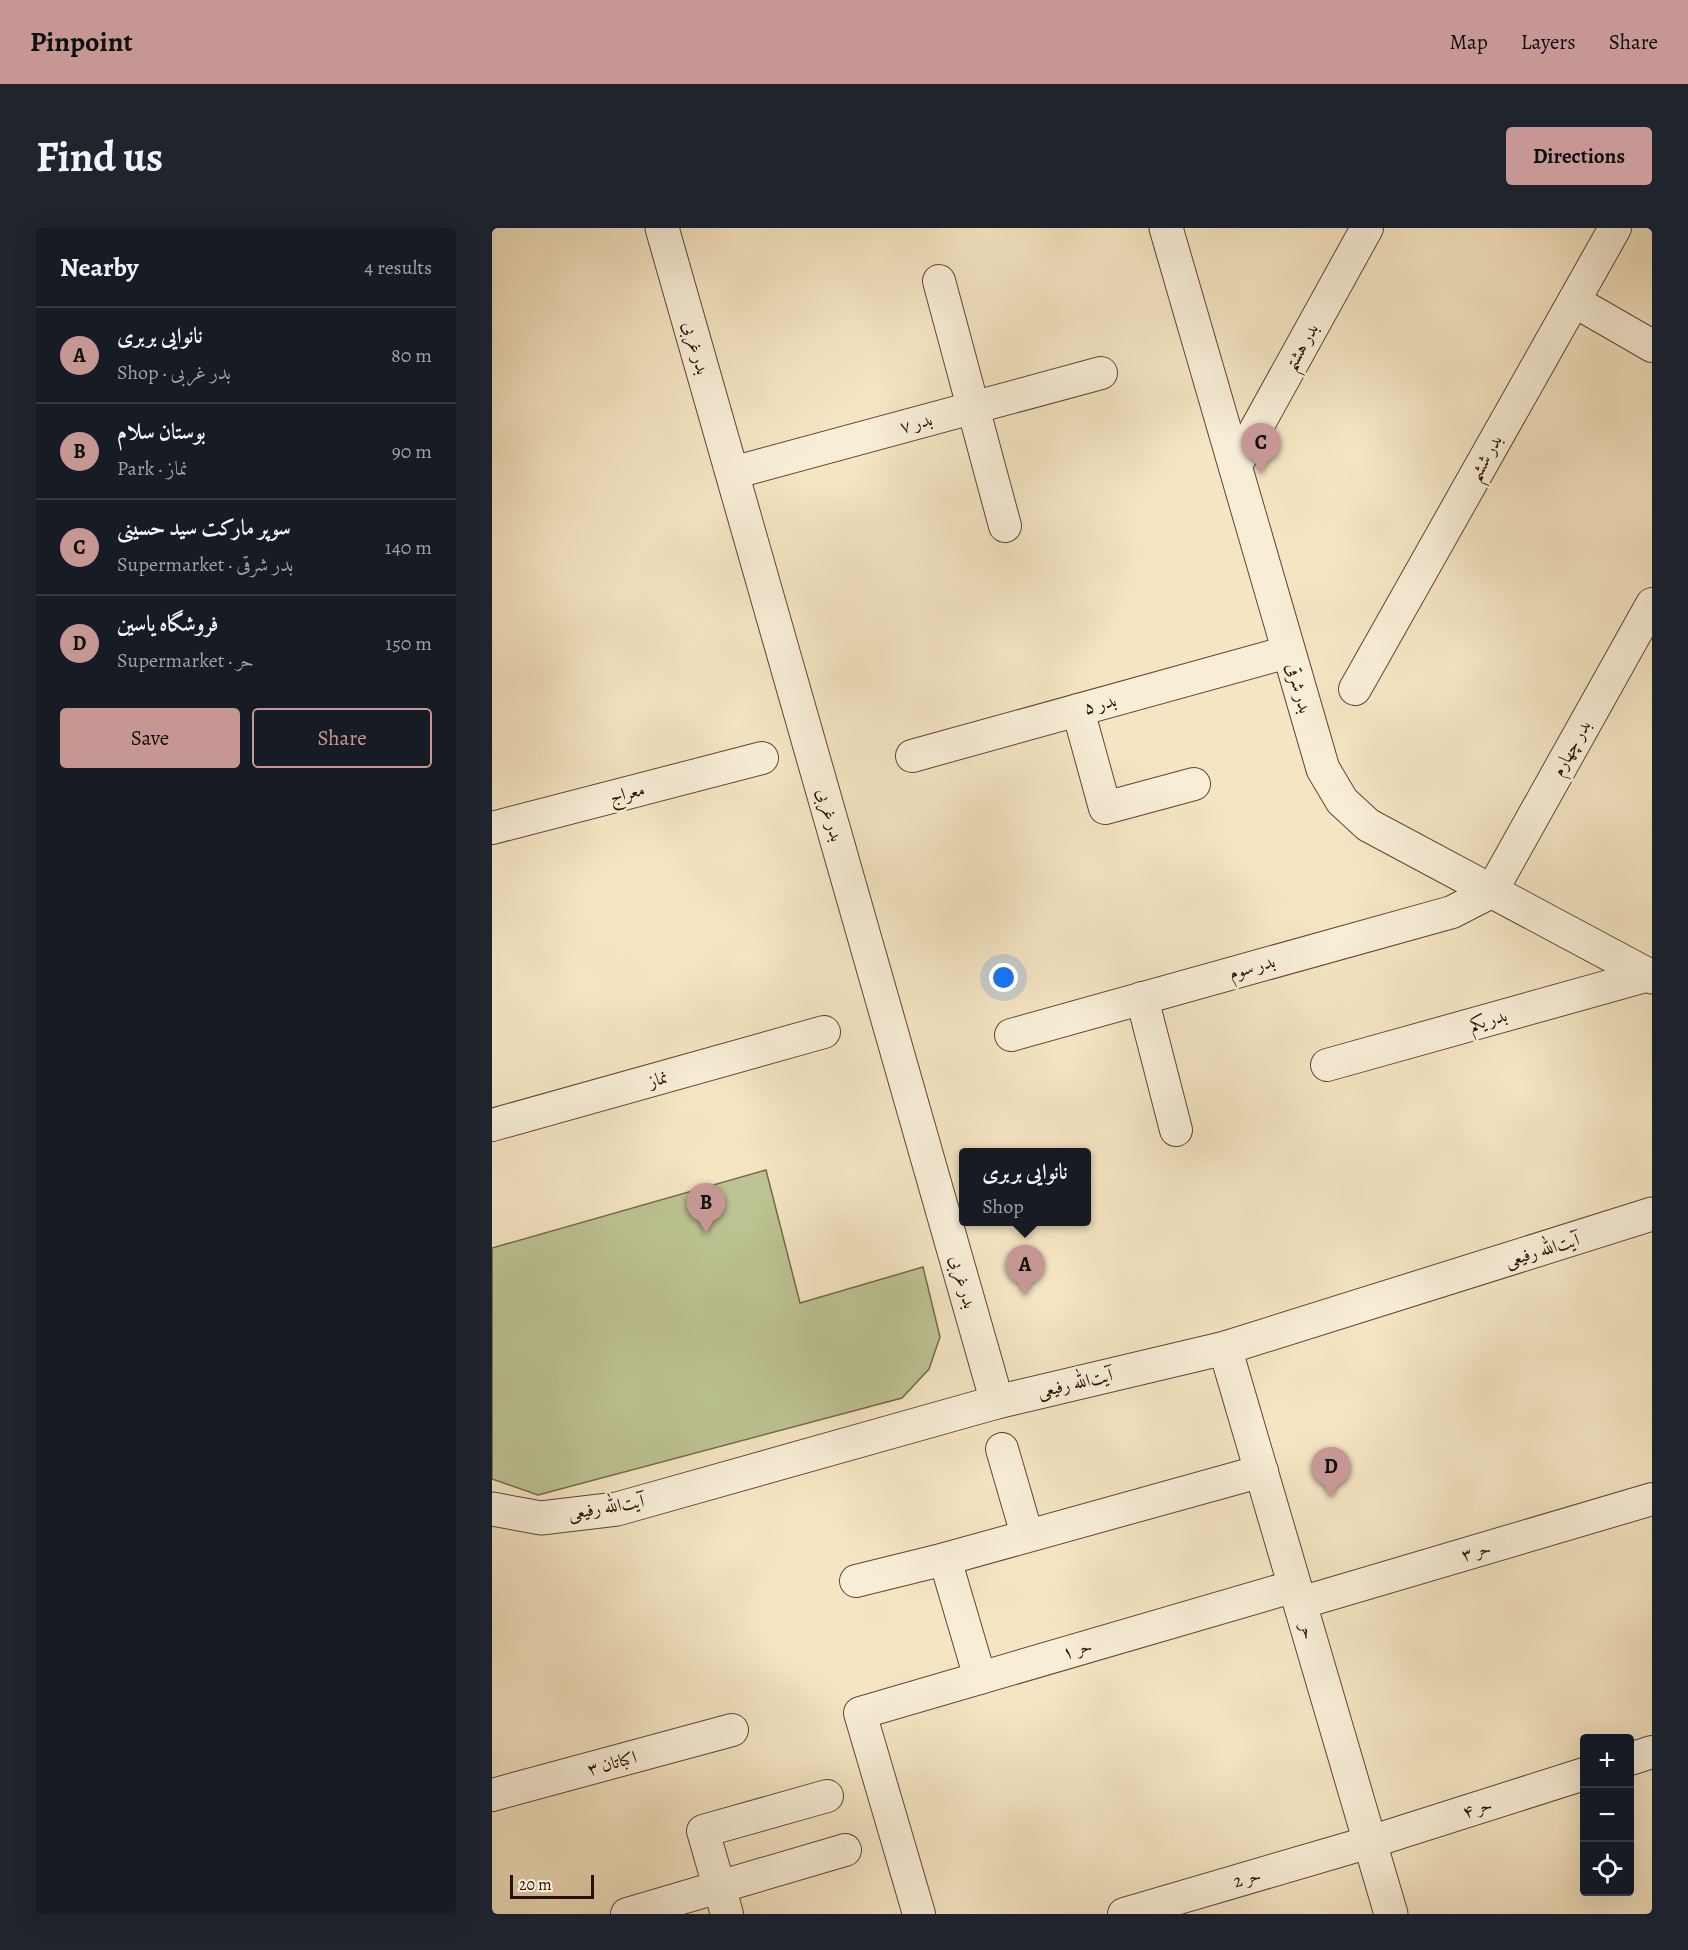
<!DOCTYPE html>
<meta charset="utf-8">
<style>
:root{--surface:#171b24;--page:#20242c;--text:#f1f3f6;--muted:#9ea1a6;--line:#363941;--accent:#c59692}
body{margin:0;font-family:Alegreya,Amiri,serif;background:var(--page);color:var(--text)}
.controls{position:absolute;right:18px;bottom:18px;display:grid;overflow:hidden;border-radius:6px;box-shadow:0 6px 24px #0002}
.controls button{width:54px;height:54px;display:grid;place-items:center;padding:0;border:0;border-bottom:2px solid var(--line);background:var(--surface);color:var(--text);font:30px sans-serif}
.scale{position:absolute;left:18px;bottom:15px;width:84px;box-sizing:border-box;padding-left:6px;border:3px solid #2d1004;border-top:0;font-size:16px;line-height:21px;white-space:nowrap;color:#2d1004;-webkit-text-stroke:4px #f8eed8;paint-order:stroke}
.you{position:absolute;left:512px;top:750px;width:21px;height:21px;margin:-15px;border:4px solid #fff;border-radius:50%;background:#1a73e8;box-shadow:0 0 0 9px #1a73e833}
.badge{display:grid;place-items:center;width:39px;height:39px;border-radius:50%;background:var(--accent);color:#111;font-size:20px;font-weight:700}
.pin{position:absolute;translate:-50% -50px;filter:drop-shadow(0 2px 3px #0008)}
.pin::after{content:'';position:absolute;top:32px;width:21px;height:18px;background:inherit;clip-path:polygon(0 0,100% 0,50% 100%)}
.popup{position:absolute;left:467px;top:920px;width:132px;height:78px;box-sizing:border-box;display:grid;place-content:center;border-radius:6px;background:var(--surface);filter:drop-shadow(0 2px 4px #0005);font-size:20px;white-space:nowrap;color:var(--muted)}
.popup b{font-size:22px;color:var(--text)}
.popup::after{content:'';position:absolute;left:50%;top:100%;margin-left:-12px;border:12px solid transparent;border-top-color:var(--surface)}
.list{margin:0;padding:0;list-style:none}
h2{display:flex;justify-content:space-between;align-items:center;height:78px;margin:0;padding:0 24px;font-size:26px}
h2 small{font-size:20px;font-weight:400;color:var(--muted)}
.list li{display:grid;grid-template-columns:39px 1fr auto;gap:18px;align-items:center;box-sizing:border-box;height:96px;padding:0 24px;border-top:2px solid var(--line)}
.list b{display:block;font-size:22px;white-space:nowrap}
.list p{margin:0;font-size:20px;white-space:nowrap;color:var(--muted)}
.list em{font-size:20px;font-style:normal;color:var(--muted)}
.actions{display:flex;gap:12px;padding:18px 24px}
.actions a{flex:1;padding:14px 0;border:2px solid var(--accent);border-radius:6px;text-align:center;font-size:21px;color:var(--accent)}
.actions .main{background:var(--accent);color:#111}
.icon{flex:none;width:33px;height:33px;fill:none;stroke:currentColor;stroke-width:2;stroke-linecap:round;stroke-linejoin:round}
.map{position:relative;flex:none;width:1160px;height:1686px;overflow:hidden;border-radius:6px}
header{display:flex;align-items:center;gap:36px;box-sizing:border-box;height:84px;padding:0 30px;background:var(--accent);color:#111}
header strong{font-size:28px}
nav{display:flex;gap:33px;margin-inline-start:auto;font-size:21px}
.intro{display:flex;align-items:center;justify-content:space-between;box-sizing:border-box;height:144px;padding:0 36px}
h1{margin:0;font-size:42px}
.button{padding:15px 27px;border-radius:6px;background:var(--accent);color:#111;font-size:21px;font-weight:700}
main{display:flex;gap:36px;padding:0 36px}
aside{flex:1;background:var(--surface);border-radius:6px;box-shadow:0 6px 24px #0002}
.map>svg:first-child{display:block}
.green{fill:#bdc493;stroke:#756a4c;stroke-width:1.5}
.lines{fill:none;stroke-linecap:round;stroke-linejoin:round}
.minor-casing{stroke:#5f4534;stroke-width:34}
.tertiary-casing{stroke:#5f4534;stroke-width:35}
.minor{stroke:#f8eed8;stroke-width:32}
.tertiary{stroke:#f8eed8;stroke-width:33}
.labels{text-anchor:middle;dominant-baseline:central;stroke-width:5;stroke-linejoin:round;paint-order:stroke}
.street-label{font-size:18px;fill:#2d1004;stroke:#f8eed8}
</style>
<header>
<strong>Pinpoint</strong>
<nav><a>Map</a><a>Layers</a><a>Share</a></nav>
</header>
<div class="intro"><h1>Find us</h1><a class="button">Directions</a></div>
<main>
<aside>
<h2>Nearby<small>4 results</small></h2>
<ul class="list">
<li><span class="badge">A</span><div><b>نانوایی بربری</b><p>Shop · بدر غربی</p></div><em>80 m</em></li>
<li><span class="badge">B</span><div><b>بوستان سلام</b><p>Park · نماز</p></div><em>90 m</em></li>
<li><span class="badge">C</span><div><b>سوپر مارکت سید حسینی</b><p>Supermarket · بدر شرقی</p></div><em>140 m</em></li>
<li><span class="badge">D</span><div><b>فروشگاه یاسین</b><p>Supermarket · حر</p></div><em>150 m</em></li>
</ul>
<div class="actions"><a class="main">Save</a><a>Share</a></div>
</aside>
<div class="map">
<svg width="1160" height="1686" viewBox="0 0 1160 1686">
<rect width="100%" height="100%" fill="#f5e5c3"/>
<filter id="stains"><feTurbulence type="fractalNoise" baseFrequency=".00333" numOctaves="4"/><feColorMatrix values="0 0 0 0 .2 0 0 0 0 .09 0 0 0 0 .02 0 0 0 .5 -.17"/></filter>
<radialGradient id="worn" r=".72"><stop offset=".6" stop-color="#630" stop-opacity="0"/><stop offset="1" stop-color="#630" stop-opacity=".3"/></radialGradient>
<polygon class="green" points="274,942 308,1075 431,1039 448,1109 437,1141 410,1170 46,1267 0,1251 0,1020"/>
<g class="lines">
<g class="minor-casing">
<g id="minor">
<polyline points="447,53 513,298"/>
<polyline points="1082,73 1160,118"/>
<polyline points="743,239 875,0"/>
<polyline points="240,245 609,145"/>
<polyline points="863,461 1123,0"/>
<polyline points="586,482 613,580 702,556"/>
<polyline points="420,528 796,424"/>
<polyline points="0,600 270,530"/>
<polyline points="650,770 684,902"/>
<polyline points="519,807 960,684 999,664 1160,376"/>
<polyline points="835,837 1157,747"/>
<polyline points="0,897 332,804"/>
<polyline points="510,1221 535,1307"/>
<polyline points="453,1331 488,1450"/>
<polyline points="364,1353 453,1331 770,1243"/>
<polyline points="808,1375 1160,1271"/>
<polyline points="1138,1531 1160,1524"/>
<polyline points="0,1567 240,1502"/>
<polyline points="135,1686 353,1622"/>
<polyline points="235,1686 211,1603 335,1568"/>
<polyline points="427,1686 368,1485 803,1358"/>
<polyline points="632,1686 878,1614 1092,1546"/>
</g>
</g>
<g class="tertiary-casing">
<g id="tertiary">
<polyline points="170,0 505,1174"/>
<polyline points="674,0 831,541 850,573 876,597 1160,749"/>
<polyline points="733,1120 899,1686"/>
<polyline points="0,1281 49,1290 125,1281 505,1174 733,1120 1160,986"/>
</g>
</g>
<use href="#minor" class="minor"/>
<use href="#tertiary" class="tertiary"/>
</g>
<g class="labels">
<g class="street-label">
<text transform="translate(809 119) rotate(-61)">بدر هشتم</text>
<text transform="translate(204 120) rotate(74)">بدر غربی</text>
<text transform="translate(424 195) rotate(-15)">بدر ۷</text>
<text transform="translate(993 230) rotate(-61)">بدر ششم</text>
<text transform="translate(807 460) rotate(74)">بدر شرقی</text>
<text transform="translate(608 476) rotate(-15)">بدر ۵</text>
<text transform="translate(1079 520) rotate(-61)">بدر چهارم</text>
<text transform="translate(135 565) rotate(-14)">معراج</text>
<text transform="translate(338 587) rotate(74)">بدر غربی</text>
<text transform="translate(760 739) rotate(-16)">بدر سوم</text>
<text transform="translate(996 792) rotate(-16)">بدر یکم</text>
<text transform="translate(166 851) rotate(-16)">نماز</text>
<text transform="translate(1050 1022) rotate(-17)">آیت‌الله رفیعی</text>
<text transform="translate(471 1054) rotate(74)">بدر غربی</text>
<text transform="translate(583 1155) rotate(-13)">آیت‌الله رفیعی</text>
<text transform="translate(114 1279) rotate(-10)">آیت‌الله رفیعی</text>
<text transform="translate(984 1323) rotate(-16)">حر ۳</text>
<text transform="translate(816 1403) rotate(74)">حر</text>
<text transform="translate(585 1421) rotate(-16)">حر ۱</text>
<text transform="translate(120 1535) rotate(-15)">اکباتان ۳</text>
<text transform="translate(985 1580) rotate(-18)">حر ۴</text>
<text transform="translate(755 1650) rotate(-16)">حر 2</text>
</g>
</g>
<rect width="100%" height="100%" filter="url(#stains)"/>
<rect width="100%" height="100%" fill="url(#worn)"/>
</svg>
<div class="controls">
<button>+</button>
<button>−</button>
<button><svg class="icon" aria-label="locate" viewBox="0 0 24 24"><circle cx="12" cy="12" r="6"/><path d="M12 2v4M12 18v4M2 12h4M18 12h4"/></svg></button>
</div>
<div class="scale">20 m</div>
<div class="you"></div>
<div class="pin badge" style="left:533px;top:1067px">A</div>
<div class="popup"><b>نانوایی بربری</b>Shop</div>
<div class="pin badge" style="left:214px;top:1005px">B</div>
<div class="pin badge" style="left:769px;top:245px">C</div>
<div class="pin badge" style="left:839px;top:1269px">D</div>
</div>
</main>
